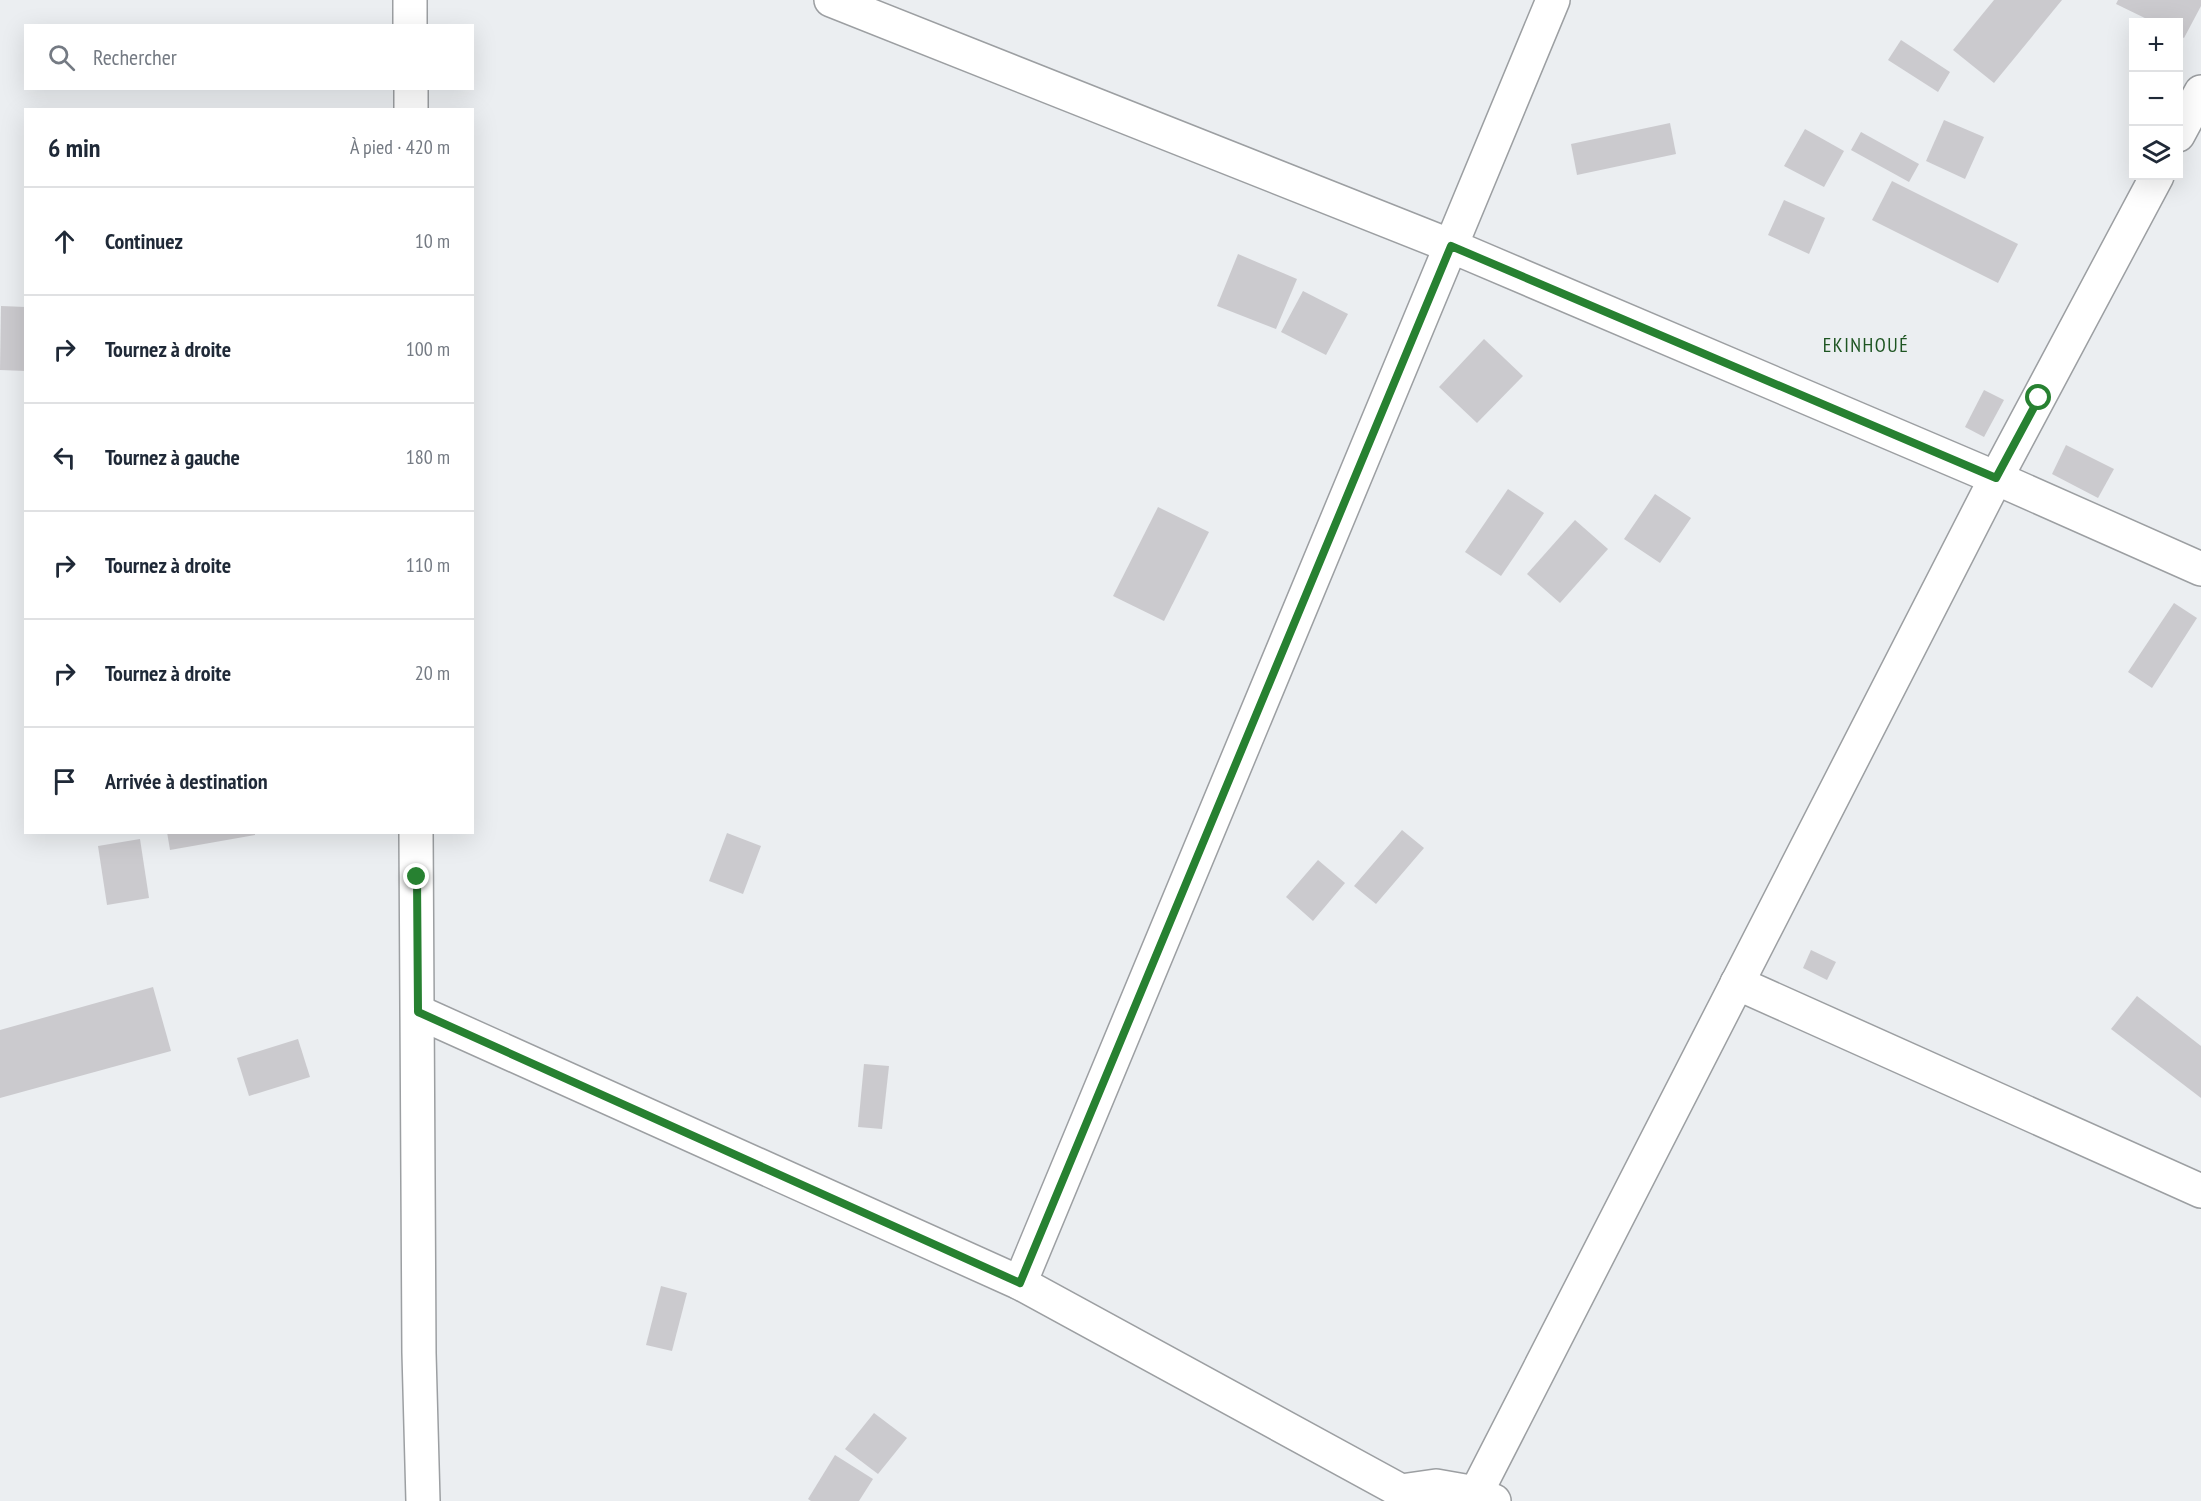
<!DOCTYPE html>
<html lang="fr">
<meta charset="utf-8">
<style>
:root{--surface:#fff;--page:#f6f6f7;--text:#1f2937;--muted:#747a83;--line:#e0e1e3}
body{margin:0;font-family:"PT Sans Narrow",sans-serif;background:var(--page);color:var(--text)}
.controls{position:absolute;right:18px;top:18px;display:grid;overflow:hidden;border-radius:0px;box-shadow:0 6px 24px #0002}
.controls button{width:54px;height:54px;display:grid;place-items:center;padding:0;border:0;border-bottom:2px solid var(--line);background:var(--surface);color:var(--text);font:30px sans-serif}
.stop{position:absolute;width:18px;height:18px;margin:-14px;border:4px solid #278131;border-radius:50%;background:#fff}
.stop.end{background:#278131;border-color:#fff;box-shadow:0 2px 6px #0008}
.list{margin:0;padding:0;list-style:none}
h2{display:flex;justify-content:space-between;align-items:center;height:78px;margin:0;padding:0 24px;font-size:26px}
h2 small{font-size:20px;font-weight:400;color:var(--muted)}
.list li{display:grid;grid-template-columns:39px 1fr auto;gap:18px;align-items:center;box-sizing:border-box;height:108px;padding:0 24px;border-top:2px solid var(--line)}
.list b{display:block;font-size:22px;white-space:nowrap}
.list em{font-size:20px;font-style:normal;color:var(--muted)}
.icon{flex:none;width:33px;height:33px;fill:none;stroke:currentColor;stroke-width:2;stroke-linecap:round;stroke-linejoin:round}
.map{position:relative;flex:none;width:2201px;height:1501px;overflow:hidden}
.search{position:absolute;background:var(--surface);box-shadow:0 6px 24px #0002;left:24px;top:24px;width:450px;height:66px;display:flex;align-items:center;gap:15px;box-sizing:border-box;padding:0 21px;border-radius:0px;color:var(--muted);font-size:22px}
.panel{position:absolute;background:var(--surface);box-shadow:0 6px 24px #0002;left:24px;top:108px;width:450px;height:726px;border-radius:0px}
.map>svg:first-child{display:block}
.building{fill:#cbcace}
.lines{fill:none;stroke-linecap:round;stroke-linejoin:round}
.street-casing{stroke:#9c9fa2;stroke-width:36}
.primary-casing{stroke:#9c9fa2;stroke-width:36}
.street{stroke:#fff;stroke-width:33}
.primary{stroke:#fff;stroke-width:33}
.route{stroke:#278131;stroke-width:8}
.labels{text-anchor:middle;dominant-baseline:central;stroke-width:4.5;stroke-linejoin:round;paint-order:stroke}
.quarter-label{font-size:20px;letter-spacing:1.5px;fill:#1e5522;stroke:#ebeef1}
</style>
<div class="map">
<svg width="2201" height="1501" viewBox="0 0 2201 1501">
<rect width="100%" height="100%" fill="#ebeef1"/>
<g class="building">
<polygon points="1994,0 2062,0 1994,83 1953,50"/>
<polygon points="2118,0 2201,0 2201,6 2184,38 2178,35 2178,22 2153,22 2116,4"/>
<polygon points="1901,40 1950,72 1938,92 1888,60"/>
<polygon points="1944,120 1984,137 1965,179 1926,161"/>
<polygon points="1670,123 1676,154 1577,175 1571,144"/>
<polygon points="1805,129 1844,151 1824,187 1784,166"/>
<polygon points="1861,132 1919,164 1909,182 1851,150"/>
<polygon points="1892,181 2018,244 1998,283 1872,220"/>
<polygon points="1784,200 1825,218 1809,254 1768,235"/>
<polygon points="1238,254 1297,279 1276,329 1217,306"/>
<polygon points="1303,291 1348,314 1326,355 1281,332"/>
<polygon points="1,306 26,307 26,371 0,370"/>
<polygon points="1484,339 1523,376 1477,423 1439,387"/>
<polygon points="1984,390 2004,400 1984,437 1965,427"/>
<polygon points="2066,445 2114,469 2098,498 2052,474"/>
<polygon points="1508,489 1544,513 1501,576 1465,552"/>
<polygon points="1655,494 1691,518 1660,563 1624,539"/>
<polygon points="1158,507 1209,532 1164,621 1113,596"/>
<polygon points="1575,520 1608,549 1560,603 1527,574"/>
<polygon points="2174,603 2197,618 2152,688 2128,672"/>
<polygon points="1402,830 1424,848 1376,904 1354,886"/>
<polygon points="167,832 255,832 255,835 170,850"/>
<polygon points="727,833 761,846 743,894 709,881"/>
<polygon points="140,839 149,898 107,905 98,846"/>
<polygon points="1318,860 1345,883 1313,921 1286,897"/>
<polygon points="1811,950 1836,962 1827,980 1803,968"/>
<polygon points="153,987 171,1051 0,1098 0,1030"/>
<polygon points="2137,996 2201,1046 2201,1098 2111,1029"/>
<polygon points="298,1039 310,1077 249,1096 237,1058"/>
<polygon points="864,1064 889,1066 882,1129 858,1127"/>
<polygon points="661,1286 687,1293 672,1351 646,1345"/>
<polygon points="874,1413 907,1438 878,1474 845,1449"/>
<polygon points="835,1455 873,1479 859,1501 811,1501 808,1499"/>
</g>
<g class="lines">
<g class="street-casing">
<g id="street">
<polyline points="831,0 1451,246 1996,478 2201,569"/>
<polyline points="2178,135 2201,92"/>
<polyline points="1737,983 2201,1191"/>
<polyline points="418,1012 1020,1283 1401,1491 1436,1486 1476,1493 1494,1501"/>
<polyline points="1020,1283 1553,0"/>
<polyline points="1476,1493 1996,478 2157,176"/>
</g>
</g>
<g class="primary-casing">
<g id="primary">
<polyline points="410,0 410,26"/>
<polyline points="411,88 411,110"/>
<polyline points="416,832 419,1353 423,1501"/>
</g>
</g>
<use href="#street" class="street"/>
<use href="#primary" class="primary"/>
</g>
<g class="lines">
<polyline class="route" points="417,877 418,1012 1020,1283 1451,246 1996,478 2039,398"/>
</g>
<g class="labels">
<g class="quarter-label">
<text x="1866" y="345">EKINHOUÉ</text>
</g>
</g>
</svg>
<div class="controls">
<button>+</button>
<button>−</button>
<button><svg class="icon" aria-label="layers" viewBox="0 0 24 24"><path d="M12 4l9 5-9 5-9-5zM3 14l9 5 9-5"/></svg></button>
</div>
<div class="stop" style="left:2039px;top:398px"></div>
<div class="stop end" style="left:417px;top:877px"></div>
<div class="search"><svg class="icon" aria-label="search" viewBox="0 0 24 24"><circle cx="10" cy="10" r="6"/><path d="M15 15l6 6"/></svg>Rechercher</div>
<section class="panel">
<h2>6 min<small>À pied · 420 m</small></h2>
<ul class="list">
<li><svg class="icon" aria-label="ahead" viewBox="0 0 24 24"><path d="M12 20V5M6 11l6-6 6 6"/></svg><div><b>Continuez</b></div><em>10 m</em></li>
<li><svg class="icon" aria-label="right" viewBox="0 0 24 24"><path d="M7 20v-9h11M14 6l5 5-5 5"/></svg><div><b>Tournez à droite</b></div><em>100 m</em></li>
<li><svg class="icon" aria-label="left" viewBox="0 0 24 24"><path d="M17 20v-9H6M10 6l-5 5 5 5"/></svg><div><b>Tournez à gauche</b></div><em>180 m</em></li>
<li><svg class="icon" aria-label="right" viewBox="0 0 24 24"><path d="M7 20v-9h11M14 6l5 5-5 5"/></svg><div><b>Tournez à droite</b></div><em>110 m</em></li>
<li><svg class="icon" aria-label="right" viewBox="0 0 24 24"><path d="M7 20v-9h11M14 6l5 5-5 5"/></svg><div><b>Tournez à droite</b></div><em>20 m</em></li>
<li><svg class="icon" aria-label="arrive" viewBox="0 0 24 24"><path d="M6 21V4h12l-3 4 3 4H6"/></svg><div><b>Arrivée à destination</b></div></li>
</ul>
</section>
</div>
